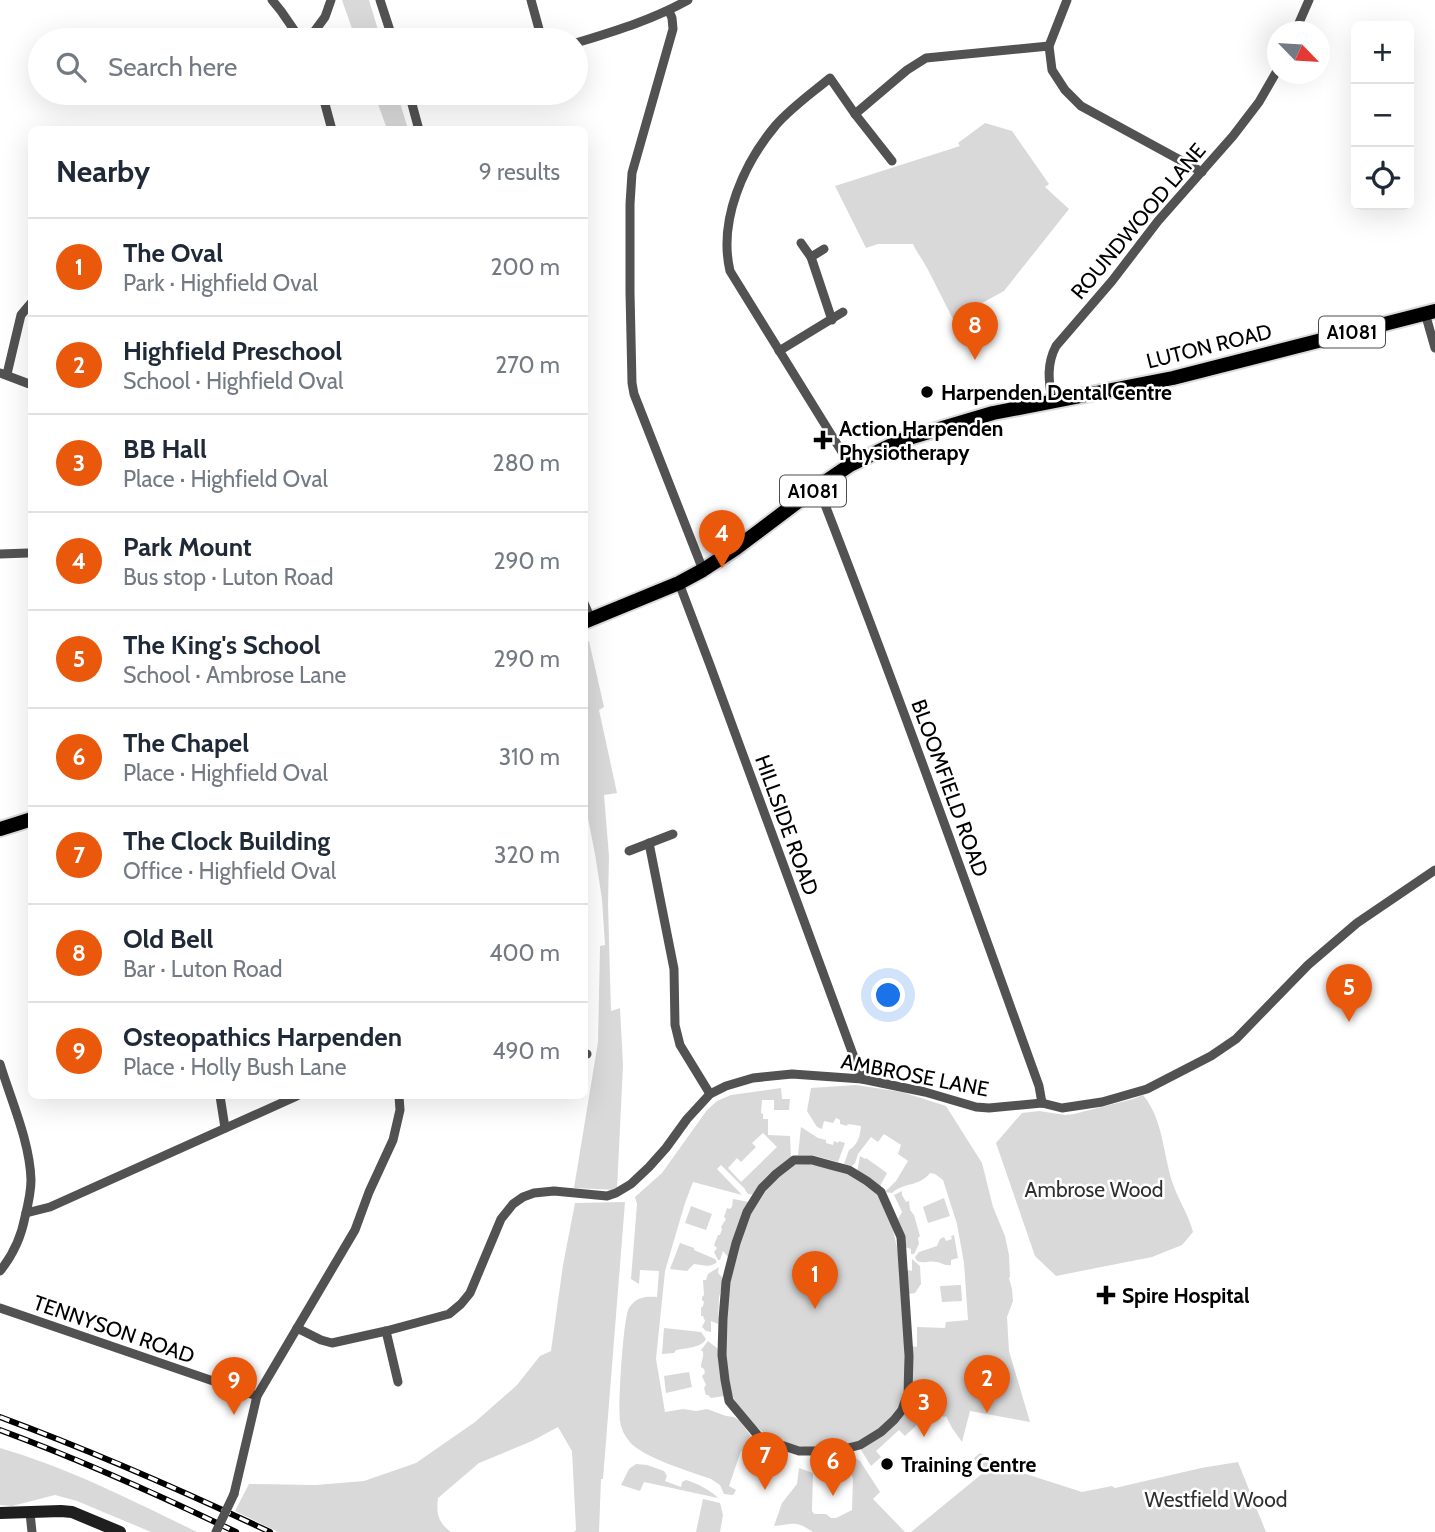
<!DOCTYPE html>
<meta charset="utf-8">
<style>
:root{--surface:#fff;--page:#f2f2f3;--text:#1f2937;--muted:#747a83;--line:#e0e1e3;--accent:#ea580c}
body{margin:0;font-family:Cabin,sans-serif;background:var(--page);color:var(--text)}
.controls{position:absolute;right:21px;top:21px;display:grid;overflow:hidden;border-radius:10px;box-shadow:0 7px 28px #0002}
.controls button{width:63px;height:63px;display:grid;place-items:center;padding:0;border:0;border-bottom:2px solid var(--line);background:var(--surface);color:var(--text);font:35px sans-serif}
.compass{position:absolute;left:1267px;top:21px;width:63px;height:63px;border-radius:50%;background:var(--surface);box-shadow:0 7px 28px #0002;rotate:115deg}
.you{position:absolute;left:889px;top:996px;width:24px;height:24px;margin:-18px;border:5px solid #fff;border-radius:50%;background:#1a73e8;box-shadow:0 0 0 10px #1a73e833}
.badge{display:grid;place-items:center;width:46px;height:46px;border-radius:50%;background:var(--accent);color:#fff;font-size:23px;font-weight:700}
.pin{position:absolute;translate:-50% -58px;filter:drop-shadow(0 2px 4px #0008)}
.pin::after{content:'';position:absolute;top:37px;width:24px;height:21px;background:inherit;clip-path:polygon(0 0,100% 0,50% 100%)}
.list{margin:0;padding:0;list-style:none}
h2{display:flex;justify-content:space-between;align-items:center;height:91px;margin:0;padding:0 28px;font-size:30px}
h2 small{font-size:23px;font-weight:400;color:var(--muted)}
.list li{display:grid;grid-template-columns:46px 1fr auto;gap:21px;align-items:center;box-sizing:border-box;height:98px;padding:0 28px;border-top:2px solid var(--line)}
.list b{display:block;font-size:26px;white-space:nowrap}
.list p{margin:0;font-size:23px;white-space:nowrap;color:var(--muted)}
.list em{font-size:23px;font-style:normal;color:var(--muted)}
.icon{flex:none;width:38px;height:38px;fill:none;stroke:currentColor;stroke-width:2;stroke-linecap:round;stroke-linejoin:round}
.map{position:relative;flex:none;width:1435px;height:1532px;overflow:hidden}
.search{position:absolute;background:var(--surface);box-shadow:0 7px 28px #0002;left:28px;top:28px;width:560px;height:77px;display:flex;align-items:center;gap:18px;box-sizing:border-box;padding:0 24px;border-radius:38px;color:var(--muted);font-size:26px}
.panel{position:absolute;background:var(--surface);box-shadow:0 7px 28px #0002;left:28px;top:126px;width:560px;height:973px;border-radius:10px}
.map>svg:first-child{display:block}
.green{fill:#d9d9d9;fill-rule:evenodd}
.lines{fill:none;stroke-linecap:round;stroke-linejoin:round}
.primary-casing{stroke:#dbdbdb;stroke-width:18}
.street{stroke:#525252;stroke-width:9}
.secondary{stroke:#1f1f1f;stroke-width:12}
.primary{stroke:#000;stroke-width:14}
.rail-casing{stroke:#000;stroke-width:6}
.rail{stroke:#fff;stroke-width:3.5;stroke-dasharray:10;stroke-linecap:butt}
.street-bridge{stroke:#525252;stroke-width:9}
.poi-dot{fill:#000;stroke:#fff;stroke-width:2.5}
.labels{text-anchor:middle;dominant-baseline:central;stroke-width:5;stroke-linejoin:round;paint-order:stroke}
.shield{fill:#fff;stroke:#4c4c4c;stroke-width:2}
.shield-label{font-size:19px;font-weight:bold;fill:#000}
.street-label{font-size:21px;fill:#000;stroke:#fff}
.poi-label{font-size:21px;font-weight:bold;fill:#000;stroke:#fff;text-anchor:start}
.park-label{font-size:21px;fill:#303030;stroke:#fff}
</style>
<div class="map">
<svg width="1435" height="1532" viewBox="0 0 1435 1532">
<rect width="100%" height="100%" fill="#fff"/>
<g class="green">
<polygon points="342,0 369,0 381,40 356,40"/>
<polygon points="374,93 397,93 408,129 387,129"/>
<path d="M985 123 1012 131 1049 184 1045 187 1069 209 1004 291 953 319C944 302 936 285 927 268 923 260 917 253 913 244H878L866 248 835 186 960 146 958 143Z"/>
<polygon points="584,641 589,641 604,707 599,710 617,793 604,795 609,856 608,904 611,1011 620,1008 623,1065 617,1190 574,1188 598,1042 600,946 605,945 602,899 595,854 585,803"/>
<path d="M856 1085 902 1092 946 1106 982 1163 993 1207 1005 1236 1009 1255 1010 1277 1009 1278 1012 1289 1013 1301 1007 1317 1009 1351 1030 1422 970 1411 962 1442 952 1428 946 1416 944 1417 909 1397 911 1346 917 1347V1327L945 1328 946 1322 968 1320 964 1263 957 1224 943 1180 935 1174 930 1173C919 1187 904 1182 892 1193L885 1192 896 1181 908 1161 898 1154 901 1145 884 1134 878 1142 871 1137 858 1154 855 1163 852 1166 844 1164 849 1150C858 1145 860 1136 861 1126L848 1124 847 1126 840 1124V1120L836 1118 833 1123 824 1121 822 1129 817 1127 807 1111 811 1088Z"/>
<path d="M781 1088 782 1099H790L789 1110H774V1100H762L761 1113 763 1114V1119H768V1135L790 1136 791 1158C776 1168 765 1179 754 1195L748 1194 745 1190V1189L721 1165 717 1169 742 1195 693 1182 685 1203 665 1271 656 1359 665 1412 683 1409 696 1411 707 1409 726 1416 734 1417 740 1421 753 1439V1444L751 1454 741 1451 729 1486 736 1490 733 1495 724 1494 720 1485 711 1479C691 1472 641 1457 629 1441 624 1435 621 1428 620 1421 618 1408 623 1318 629 1308 636 1297 645 1296 657 1297L659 1271 640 1270 639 1284 631 1279 637 1204 635 1197 662 1173 707 1110 717 1101 731 1095ZM763 1133 777 1147 741 1182 728 1168 737 1158 741 1162 756 1147 752 1143Z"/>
<path d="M1143 1095C1164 1120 1163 1157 1174 1187 1180 1203 1189 1216 1193 1232L1182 1245 1152 1257 1056 1276 1035 1256 996 1143 1022 1113 1039 1111 1065 1115 1074 1114 1133 1099Z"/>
<polygon points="801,1127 818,1138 826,1140 826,1143 833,1145 834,1141 838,1143 839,1141 845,1143 838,1162 812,1155 798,1155"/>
<polygon points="860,1156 865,1159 866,1158 887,1173 879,1188 857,1173"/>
<polygon points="808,1164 826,1166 847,1172 877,1192 890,1217 899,1256 903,1299 905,1374 902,1399 899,1407 892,1418 882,1427 859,1441 848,1445 808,1448 783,1442 763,1432 752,1424 740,1410 732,1396 725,1355 729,1284 732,1265 749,1217 775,1177 793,1165"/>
<polygon points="902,1191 902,1195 906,1202 909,1201 910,1210 914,1215 920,1236 918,1238 919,1244 914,1254 911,1254 911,1249 905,1247 905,1236 898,1219 902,1212 894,1195"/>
<polygon points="944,1198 950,1216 928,1223 923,1207"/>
<polygon points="733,1199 749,1202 728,1257 723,1251 720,1260 718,1260 714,1252 717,1248 714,1245 718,1235 720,1235 722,1229 721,1227 726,1219 724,1217 727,1208 730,1209 732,1207"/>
<path d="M625 1202 603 1479H601L599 1532H574L576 1530 572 1451 558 1427 532 1441 479 1463 438 1498C436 1513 438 1523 451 1532H278L235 1511 249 1484 316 1485 364 1481 416 1463 475 1422 517 1385 540 1356 551 1351 563 1265 575 1203Z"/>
<polygon points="691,1206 712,1214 706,1230 685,1223"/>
<path d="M954 1235 958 1258 951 1260V1265C944 1266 943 1263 937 1262 929 1260 924 1264 917 1261L915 1257 919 1252 937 1246 940 1239 944 1237 946 1241 952 1239 951 1236Z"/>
<path d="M680 1243 694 1248V1250L715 1259 717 1262C711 1268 703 1265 694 1264L687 1271 670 1269Z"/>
<polygon points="912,1259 920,1266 921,1284 915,1293 908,1294 906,1273 908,1270 912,1271"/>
<polygon points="719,1267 718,1273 724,1279 719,1297 718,1324 711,1321 711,1332 706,1331 702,1327 705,1321 703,1316 701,1316 701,1308 703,1306 704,1302 702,1300 702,1297 704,1295 703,1280 706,1280 708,1274"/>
<polygon points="961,1285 962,1301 942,1302 940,1286"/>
<path d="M664 1328 701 1332 706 1339C701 1348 686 1348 676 1350L674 1353 662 1354Z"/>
<path d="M708 1341 718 1349 724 1396 711 1398 708 1395H706L704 1388 706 1385 702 1376 705 1373 704 1369 701 1367C701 1361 704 1358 703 1352L701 1350Z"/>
<polygon points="689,1372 692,1387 666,1393 664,1376"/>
<polygon points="908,1402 924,1418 905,1436 899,1430 876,1451 881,1457 871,1466 861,1450 863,1447"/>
<path d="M0 1448C69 1468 133 1501 197 1532H151L77 1501 55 1495 12 1506 0 1505Z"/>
<polygon points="980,1453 994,1460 1020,1464 1023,1473 1026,1474 1082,1492 1112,1486 1115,1488 1201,1468 1238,1462 1266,1532 911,1532 983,1473 974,1458"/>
<path d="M841 1454 853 1456 860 1461 880 1492 873 1499 905 1532H813C795 1520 794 1524 774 1526L782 1503 797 1484 799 1468 813 1473 812 1511 814 1514H826L831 1518H836L852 1510 853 1478Z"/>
<path d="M636 1464 647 1465 664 1471 667 1476 665 1481 681 1487 682 1482 686 1480C698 1484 709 1489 718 1498L644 1482 640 1491 621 1485 629 1469Z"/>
<polygon points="703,1499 720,1503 723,1515 720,1532 696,1532"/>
</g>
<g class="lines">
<g class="primary-casing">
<g id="primary">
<polyline points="584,622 679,583 703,570 735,549 816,488 850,465 902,440 993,413 1173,378 1435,311"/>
<polyline points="0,829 32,819"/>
</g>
</g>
<g class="street">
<polyline points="272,0 281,11 301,40"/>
<polyline points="380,0 393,40"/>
<polyline points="531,0 542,40"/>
<polyline points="1067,0 1049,46 1052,70 1065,90 1081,106 1202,172"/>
<polyline points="669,11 672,18 673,29 632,173 630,204 630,292 632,383 634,394 703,570"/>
<polyline points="1295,32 1309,0"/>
<polyline points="308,40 325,17 331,0"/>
<path d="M576 43C615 31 652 20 688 0"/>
<polyline points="322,93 332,130"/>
<polyline points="409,93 419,130"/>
<polyline points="855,114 907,70 926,58 1049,46"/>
<polyline points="801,243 811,257"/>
<polyline points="824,249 811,257 832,320"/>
<polyline points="1425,313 1435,348"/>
<polyline points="779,351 843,312"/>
<polyline points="0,373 32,385"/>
<polyline points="7,374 21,315 32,302"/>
<path d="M1052 402C1049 382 1046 365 1056 346L1112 281 1158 221 1233 136 1259 102 1278 69"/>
<path d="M850 465 730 271C718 220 744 163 776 125 792 107 812 93 830 78L855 114 892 161"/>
<path d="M816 488 822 497C898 692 968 889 1039 1086L1042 1103"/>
<polyline points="0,554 28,553"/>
<polyline points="679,583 710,665 862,1079"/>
<polyline points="584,603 591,619"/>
<polyline points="649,843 674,969 675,1025 680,1045 710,1094"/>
<polyline points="629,851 673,834"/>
<polyline points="584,1054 587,1054"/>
<path d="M0 1064C11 1100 30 1142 31 1180 31 1192 28 1205 25 1217 21 1238 13 1255 0 1271"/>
<polyline points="220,1096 225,1128"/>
<polygon points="794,1160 812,1160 830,1165 849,1170 867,1181 881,1192 901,1237 909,1356 908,1393 902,1410 894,1420 881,1432 860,1445 836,1451 799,1451 760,1438 729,1401 725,1380 722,1355 723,1319 726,1282 736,1243 747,1212 762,1188 776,1174"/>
<polyline points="26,1213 50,1207 297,1096"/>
<polyline points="0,1308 257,1396"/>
<polyline points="297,1328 321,1340 332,1343 386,1331 449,1314 461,1304 470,1293 501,1219 513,1204 523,1197 534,1193 554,1191 607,1196 616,1193 631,1184 649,1167 666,1148 687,1119 710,1094 726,1086 753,1078 792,1074 862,1079 925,1092 976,1107 989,1108 1042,1103 1062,1108 1102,1102 1147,1089 1211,1056 1236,1039 1308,965 1357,923 1435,870"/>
<polyline points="386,1331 398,1382"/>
<polyline points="234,1494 257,1396 355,1230 369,1192 393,1140 400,1110 399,1096"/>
<polyline points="30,1513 32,1532"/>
</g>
<polyline class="secondary" points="0,1513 61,1511 72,1512 120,1532"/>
<use href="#primary" class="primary"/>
<g class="rail-casing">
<g id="rail">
<path d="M0 1417C92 1451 181 1490 270 1532"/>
<path d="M0 1430C81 1460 159 1495 236 1532"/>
</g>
</g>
<use href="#rail" class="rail"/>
<polyline class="street-bridge" points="216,1532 234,1494"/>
</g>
<g class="poi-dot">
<circle cx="927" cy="392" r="7"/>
<path d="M819.5 429.5h7v7h7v7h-7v7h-7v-7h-7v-7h7z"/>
<path d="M1102.5 1284.5h7v7h7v7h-7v7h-7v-7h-7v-7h7z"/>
<circle cx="887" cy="1464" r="7"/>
</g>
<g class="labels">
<g class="shield">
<rect x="1319" y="316.5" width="66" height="31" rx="5"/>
<rect x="780" y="475.5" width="66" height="31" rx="5"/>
</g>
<g class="shield-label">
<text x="1352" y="332">A1081</text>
<text x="813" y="491">A1081</text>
</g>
<g class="street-label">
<text transform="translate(1138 221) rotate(-50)">ROUNDWOOD LANE</text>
<text transform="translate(1209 346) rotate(-14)">LUTON ROAD</text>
<text transform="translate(950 788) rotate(70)">BLOOMFIELD ROAD</text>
<text transform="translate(787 825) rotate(70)">HILLSIDE ROAD</text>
<text transform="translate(915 1075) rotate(11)">AMBROSE LANE</text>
<text transform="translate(114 1329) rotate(19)">TENNYSON ROAD</text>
</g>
<g class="poi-label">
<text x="941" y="392">Harpenden Dental Centre</text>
<text x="839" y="428">Action Harpenden<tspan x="839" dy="24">Physiotherapy</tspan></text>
<text x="1122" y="1295">Spire Hospital</text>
<text x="901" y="1464">Training Centre</text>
</g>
<g class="park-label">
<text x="1094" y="1189">Ambrose Wood</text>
<text x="1216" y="1499">Westfield Wood</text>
</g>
</g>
</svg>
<div class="controls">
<button>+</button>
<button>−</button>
<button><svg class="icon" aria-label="locate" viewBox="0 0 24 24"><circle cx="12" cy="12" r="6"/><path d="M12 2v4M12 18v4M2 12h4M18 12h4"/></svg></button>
</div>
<svg class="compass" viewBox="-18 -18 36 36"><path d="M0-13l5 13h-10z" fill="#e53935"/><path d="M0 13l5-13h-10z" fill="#747a83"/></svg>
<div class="you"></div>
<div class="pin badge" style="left:815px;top:1309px">1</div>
<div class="pin badge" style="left:987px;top:1413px">2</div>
<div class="pin badge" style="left:924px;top:1437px">3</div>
<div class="pin badge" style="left:722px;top:568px">4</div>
<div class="pin badge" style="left:1349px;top:1022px">5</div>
<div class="pin badge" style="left:833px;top:1496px">6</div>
<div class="pin badge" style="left:765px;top:1490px">7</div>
<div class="pin badge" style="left:975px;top:360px">8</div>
<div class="pin badge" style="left:234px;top:1415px">9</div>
<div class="search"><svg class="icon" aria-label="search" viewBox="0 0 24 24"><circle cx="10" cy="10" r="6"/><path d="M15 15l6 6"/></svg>Search here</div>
<section class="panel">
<h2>Nearby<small>9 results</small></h2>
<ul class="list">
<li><span class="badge">1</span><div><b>The Oval</b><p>Park · Highfield Oval</p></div><em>200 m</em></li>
<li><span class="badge">2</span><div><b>Highfield Preschool</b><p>School · Highfield Oval</p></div><em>270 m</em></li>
<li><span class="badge">3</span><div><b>BB Hall</b><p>Place · Highfield Oval</p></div><em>280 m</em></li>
<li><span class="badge">4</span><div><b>Park Mount</b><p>Bus stop · Luton Road</p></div><em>290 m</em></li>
<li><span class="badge">5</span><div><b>The King's School</b><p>School · Ambrose Lane</p></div><em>290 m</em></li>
<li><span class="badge">6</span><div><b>The Chapel</b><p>Place · Highfield Oval</p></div><em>310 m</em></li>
<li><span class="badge">7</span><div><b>The Clock Building</b><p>Office · Highfield Oval</p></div><em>320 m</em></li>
<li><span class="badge">8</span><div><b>Old Bell</b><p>Bar · Luton Road</p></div><em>400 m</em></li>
<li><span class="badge">9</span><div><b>Osteopathics Harpenden</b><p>Place · Holly Bush Lane</p></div><em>490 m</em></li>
</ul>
</section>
</div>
